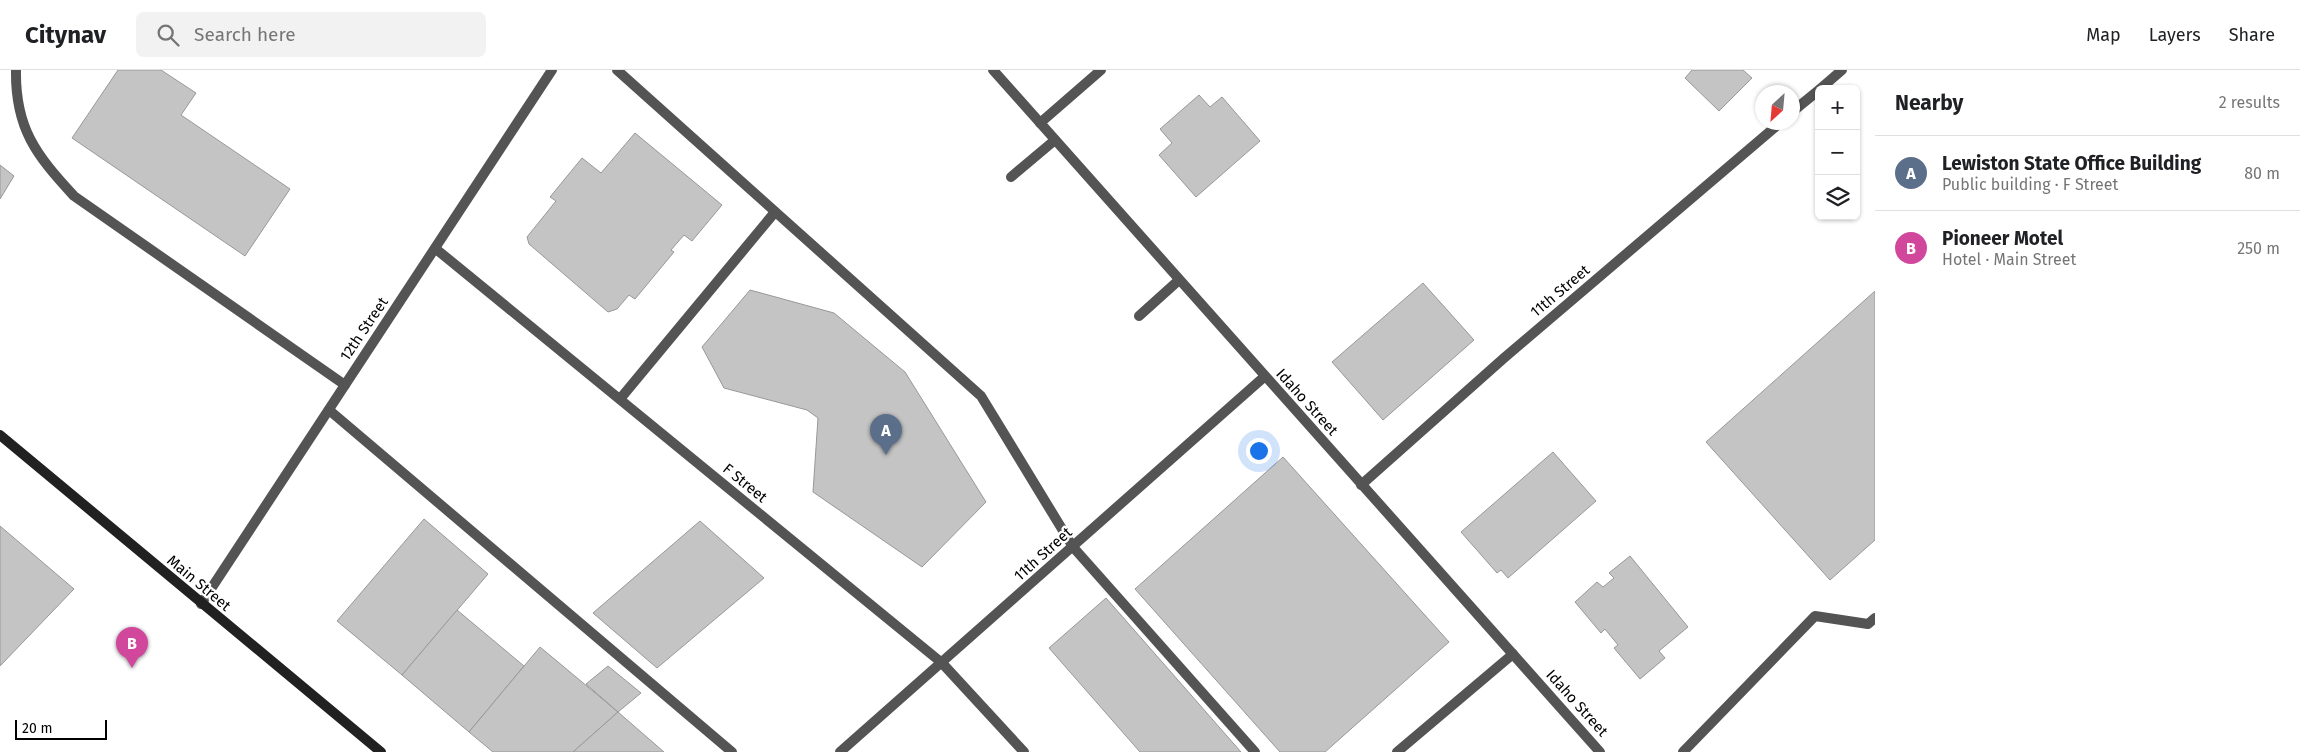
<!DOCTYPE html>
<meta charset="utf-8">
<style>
:root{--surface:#fff;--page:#f2f2f2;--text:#202124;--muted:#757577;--line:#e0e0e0;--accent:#000}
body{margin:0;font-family:"Fira Sans",sans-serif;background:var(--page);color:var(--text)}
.controls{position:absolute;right:15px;top:15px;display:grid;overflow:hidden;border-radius:8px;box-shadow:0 1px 4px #0004}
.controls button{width:45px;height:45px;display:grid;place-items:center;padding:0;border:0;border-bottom:1px solid var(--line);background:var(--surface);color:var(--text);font:25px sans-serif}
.compass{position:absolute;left:1755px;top:15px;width:45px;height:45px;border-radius:50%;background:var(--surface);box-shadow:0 1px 4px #0004;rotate:206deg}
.scale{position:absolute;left:15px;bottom:12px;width:92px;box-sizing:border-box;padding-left:5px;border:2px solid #000;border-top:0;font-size:14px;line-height:18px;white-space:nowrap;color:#000;-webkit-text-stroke:4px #fff;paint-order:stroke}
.you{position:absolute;left:1258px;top:380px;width:18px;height:18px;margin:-12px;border:4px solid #fff;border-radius:50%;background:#1a73e8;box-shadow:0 0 0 8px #1a73e833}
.badge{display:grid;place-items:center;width:32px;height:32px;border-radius:50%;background:var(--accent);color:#fff;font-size:16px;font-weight:700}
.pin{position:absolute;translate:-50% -41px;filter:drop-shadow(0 1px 2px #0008)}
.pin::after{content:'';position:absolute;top:26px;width:18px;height:15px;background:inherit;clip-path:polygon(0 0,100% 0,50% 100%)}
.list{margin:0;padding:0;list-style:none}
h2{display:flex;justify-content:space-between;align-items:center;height:65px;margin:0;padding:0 20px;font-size:21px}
h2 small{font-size:16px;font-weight:400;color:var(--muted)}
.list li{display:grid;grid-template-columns:32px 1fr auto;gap:15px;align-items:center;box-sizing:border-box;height:75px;padding:0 20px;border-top:1px solid var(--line)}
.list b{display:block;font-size:19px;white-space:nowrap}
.list p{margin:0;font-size:16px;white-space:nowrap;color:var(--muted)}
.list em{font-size:16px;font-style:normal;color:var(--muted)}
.icon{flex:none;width:28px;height:28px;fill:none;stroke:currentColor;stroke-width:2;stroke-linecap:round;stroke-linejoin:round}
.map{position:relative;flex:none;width:1875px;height:682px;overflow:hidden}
header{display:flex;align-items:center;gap:30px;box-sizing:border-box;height:70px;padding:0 25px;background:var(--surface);border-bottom:1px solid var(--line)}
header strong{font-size:24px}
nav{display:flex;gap:28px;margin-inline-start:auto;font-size:18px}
.search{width:350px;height:45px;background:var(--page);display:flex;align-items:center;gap:12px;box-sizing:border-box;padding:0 18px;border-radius:8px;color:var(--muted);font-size:19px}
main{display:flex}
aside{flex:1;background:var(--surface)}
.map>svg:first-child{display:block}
.building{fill:#c4c4c4;stroke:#989898}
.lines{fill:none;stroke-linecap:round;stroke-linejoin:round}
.service{stroke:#545454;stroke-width:10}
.minor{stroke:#545454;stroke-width:10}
.tertiary{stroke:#545454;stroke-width:10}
.secondary{stroke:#212121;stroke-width:10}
.labels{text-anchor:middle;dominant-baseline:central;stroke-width:4.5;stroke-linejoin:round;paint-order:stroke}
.street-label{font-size:15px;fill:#000;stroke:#fff}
</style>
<header>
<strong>Citynav</strong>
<div class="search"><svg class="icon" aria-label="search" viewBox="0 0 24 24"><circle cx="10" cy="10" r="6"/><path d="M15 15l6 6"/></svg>Search here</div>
<nav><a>Map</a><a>Layers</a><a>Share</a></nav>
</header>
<main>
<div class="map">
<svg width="1875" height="682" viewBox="0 0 1875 682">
<rect width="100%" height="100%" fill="#fff"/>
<g class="building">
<polygon points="118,0 161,0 196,23 181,45 290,119 245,186 72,68"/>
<polygon points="1692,0 1743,0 1752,8 1719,41 1685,8"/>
<polygon points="1199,25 1210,37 1222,27 1260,71 1196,127 1159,85 1172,73 1160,59"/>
<polygon points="635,63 722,135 692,171 684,165 671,180 674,182 635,229 629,225 617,239 608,242 529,174 527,167 556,131 550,127 582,88 601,103"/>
<polygon points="0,95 14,106 0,129"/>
<polygon points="1423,213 1474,270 1383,350 1332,292"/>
<polygon points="750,220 834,243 905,302 986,432 922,497 813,422 818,348 807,340 724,318 702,277"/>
<polygon points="1875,221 1875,470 1830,510 1706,372"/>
<polygon points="1553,382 1596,431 1508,508 1501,500 1497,503 1461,462"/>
<polygon points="1283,387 1449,572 1325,682 1280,682 1135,519"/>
<polygon points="424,449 488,504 402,605 337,551"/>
<polygon points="700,451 764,508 657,598 593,543"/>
<polygon points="0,456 74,519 0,596"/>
<polygon points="1630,486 1688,557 1659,581 1665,588 1640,609 1614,578 1618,575 1605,559 1601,563 1575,532 1597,512 1603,517 1614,508 1609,503"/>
<polygon points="1106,528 1241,682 1140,682 1049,578"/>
<polygon points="457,540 524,596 469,662 402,605"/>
<polygon points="540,577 618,642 573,682 493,682 469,662"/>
<polygon points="608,596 641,623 618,642 586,614"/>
<polygon points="618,642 664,682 573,682"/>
</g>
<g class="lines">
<g class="service">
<path d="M16 0C15 58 36 85 74 126L345 315"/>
<polyline points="617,0 981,326 1073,477 1255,682"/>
<polyline points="1011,107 1055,70"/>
<polyline points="1139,246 1179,210"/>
<polyline points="620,329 775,142"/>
<polyline points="329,340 732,682"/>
<polyline points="1397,682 1513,584"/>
<polyline points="1683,682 1815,546 1868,554 1875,548"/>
</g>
<g class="minor">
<polyline points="1820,19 1842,0"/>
<polyline points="1792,42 1819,20"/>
<polyline points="1040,53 1101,0"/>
<polyline points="436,179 942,593 1024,682"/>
<polyline points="1361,415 1504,288 1781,52"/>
<polyline points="201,534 552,0"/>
<polyline points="840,682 1264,307"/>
</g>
<polyline class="tertiary" points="993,0 1600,682"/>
<polyline class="secondary" points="0,365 381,682"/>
</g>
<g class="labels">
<g class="street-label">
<text transform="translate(1560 221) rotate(-40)">11th Street</text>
<text transform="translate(364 259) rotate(-56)">12th Street</text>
<text transform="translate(1307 332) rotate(48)">Idaho Street</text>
<text transform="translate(745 413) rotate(39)">F Street</text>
<text transform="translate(1043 484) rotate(-42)">11th Street</text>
<text transform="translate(199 513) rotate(40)">Main Street</text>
<text transform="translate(1577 633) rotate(48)">Idaho Street</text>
</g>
</g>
</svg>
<div class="controls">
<button>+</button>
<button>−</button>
<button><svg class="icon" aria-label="layers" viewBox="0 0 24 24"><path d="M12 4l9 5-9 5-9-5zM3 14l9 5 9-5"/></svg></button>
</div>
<svg class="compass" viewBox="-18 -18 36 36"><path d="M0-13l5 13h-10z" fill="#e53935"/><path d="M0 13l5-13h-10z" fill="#757577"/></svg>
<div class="scale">20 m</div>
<div class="you"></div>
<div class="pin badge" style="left:886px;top:385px;background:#5c6f8a">A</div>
<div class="pin badge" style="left:132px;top:598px;background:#d1479c">B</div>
</div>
<aside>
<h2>Nearby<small>2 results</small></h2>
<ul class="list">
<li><span class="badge" style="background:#5c6f8a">A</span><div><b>Lewiston State Office Building</b><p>Public building · F Street</p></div><em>80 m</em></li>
<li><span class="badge" style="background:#d1479c">B</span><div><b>Pioneer Motel</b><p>Hotel · Main Street</p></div><em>250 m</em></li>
</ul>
</aside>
</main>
